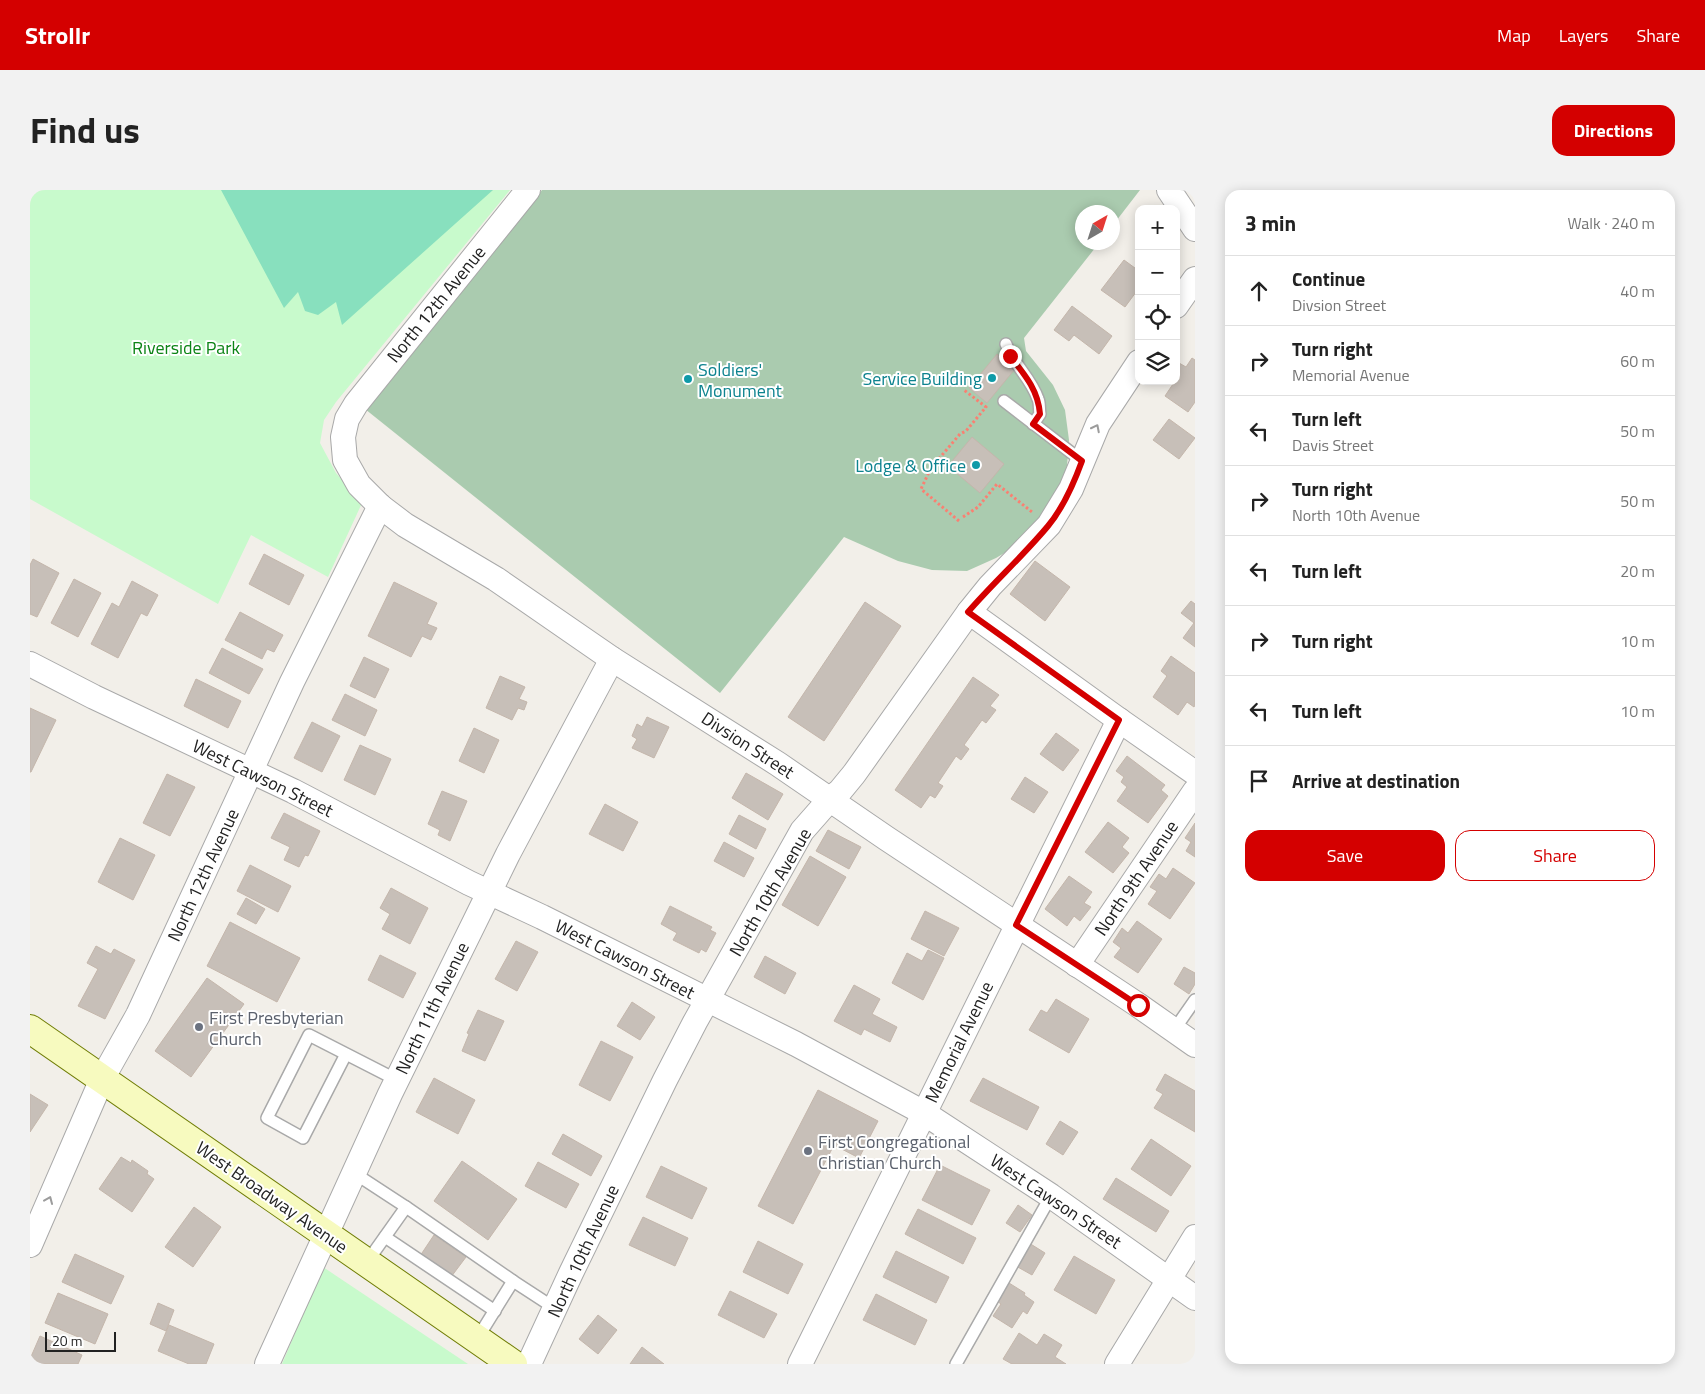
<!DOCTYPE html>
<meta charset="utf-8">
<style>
:root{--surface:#fff;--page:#f2f2f2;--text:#222;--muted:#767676;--line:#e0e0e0;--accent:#d40000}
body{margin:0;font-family:"Titillium Web",sans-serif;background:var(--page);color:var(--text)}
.controls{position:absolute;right:15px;top:15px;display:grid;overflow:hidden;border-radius:10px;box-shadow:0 2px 12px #0003}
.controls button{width:45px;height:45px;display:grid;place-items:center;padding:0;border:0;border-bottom:1px solid var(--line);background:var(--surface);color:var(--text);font:25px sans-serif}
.compass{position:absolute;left:1045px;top:15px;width:45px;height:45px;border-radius:50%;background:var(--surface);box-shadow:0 2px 12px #0003;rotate:39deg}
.scale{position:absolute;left:15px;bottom:12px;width:71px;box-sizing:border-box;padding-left:5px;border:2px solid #222;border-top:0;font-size:14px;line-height:18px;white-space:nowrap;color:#222;-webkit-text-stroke:4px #fff;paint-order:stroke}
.stop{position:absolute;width:15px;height:15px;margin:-11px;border:4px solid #d40000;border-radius:50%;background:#fff}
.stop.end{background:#d40000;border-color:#fff;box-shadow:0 1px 5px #0008}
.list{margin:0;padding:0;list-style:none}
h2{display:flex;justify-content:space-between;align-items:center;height:65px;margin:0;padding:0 20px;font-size:21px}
h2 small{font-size:16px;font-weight:400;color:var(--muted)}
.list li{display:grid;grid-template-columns:32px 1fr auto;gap:15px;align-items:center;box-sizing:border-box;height:70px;padding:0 20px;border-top:1px solid var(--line)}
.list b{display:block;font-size:19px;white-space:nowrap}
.list p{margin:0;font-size:16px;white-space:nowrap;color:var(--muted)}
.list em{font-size:16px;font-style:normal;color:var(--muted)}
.actions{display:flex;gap:10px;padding:15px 20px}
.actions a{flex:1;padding:11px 0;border:1px solid var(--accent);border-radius:15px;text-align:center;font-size:18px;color:var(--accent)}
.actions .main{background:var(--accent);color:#fff}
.icon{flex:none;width:28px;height:28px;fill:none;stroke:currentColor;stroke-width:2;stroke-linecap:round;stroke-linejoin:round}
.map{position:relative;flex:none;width:1165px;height:1174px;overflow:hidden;border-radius:15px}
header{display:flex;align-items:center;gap:30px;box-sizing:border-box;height:70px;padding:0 25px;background:var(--accent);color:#fff}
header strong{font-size:24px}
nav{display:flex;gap:28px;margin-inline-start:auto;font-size:18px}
.intro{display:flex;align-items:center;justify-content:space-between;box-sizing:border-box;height:120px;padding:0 30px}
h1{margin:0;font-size:35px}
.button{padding:12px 22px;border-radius:15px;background:var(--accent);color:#fff;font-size:18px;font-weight:700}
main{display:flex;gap:30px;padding:0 30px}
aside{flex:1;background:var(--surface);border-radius:15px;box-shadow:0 2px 12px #0003}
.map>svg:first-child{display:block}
.cemetery{fill:#aacbaf}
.park{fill:#c8facc}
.pitch{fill:#88e0be}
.building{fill:#c7bfb8;stroke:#c4b6ab}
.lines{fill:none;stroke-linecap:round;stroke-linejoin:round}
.service-casing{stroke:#a9a9a9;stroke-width:14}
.minor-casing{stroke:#a9a9a9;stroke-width:26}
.secondary-casing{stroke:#707d05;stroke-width:30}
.path{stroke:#fa8072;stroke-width:3;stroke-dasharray:2.5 2.5;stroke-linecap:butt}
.service{stroke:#fff;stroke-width:11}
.minor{stroke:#fff;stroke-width:24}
.secondary{stroke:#f7fabf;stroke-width:28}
.oneway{stroke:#9c9c9c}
.route{stroke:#d40000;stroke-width:6}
.culture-dot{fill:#0f9aa8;stroke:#fff;stroke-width:2}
.worship-dot{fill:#6b7280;stroke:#fff;stroke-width:2}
.labels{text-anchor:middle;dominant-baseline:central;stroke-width:4;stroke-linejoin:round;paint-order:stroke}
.street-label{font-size:18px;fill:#222;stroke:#fff}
.park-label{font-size:18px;fill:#0c8416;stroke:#fff}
.culture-label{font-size:18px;fill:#0d838f;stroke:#fff;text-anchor:end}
.worship-label{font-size:18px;fill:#5b616d;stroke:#fff;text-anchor:start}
</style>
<header>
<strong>Strollr</strong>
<nav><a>Map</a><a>Layers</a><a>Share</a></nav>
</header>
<div class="intro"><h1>Find us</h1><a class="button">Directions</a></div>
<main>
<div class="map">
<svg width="1165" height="1174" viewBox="0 0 1165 1174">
<rect width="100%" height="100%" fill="#f2efe9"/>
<polygon class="cemetery" points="512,0 1110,0 1083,35 1082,22 1052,22 1052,52 1069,53 994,148 996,161 1023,195 1035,220 1039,250 1037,276 1030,302 991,353 966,368 937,381 902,380 868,371 814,347 690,503 335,219"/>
<g class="park">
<polygon points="0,0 480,0 306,212 294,230 290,253 306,283 332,313 298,387 221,345 188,414 0,309"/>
<polygon points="293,1077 438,1174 252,1174"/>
</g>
<polygon class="pitch" points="191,0 463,0 312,135 306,112 288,125 275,121 268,102 254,118"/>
<g class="building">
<polygon points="1094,70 1109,81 1109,98 1095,117 1071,100"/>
<polygon points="1042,116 1082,146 1069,164 1044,145 1039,151 1024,140"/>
<polygon points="967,164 985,179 957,213 939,198"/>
<polygon points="1162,168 1165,170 1165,212 1158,222 1135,206 1145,191 1146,191 1146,177 1149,173 1156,177"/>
<polygon points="1139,229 1165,248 1149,269 1123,250"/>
<polygon points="942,247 974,274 950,303 918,276"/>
<polygon points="234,364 274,385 259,415 219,394"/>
<polygon points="3,369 29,383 7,427 0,424 0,375"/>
<polygon points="1005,371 1040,397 1015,431 980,404"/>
<polygon points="44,389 71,403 48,447 21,433"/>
<polygon points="102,391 128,405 117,426 111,423 88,468 61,454 82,413 89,417"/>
<polygon points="364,392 407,413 397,434 407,438 401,450 392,446 381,467 338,446"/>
<polygon points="1161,411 1165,414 1165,457 1153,448 1164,433 1151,423"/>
<polygon points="835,412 871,436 794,551 758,527"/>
<polygon points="210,422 253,445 244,462 237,459 232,469 195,450"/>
<polygon points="192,458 233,479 219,504 179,483"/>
<polygon points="1141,466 1165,483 1165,515 1164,517 1157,512 1148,525 1123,507 1137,486 1131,481"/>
<polygon points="334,467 359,479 345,508 320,496"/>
<polygon points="470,486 495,497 489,509 497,512 494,520 488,518 482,530 456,518"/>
<polygon points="943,487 969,505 960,516 966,520 956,533 952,530 934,555 939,559 931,570 926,566 908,593 913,596 905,608 900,605 891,618 865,600"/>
<polygon points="166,489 211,511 198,538 154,516"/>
<polygon points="315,504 347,520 335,546 302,530"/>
<polygon points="0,518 26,530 1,582 0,582"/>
<polygon points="617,527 639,537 624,568 602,558 607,549 602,546 607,534 612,537"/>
<polygon points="282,532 310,546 292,582 264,568"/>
<polygon points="444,538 469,550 454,583 429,571"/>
<polygon points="1026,543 1049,560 1033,581 1010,564"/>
<polygon points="330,555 361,569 345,605 314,590"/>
<polygon points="1097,566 1135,595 1131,600 1138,606 1118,633 1087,611 1097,597 1091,592 1094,587 1086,581"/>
<polygon points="716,583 753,604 738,630 702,608"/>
<polygon points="137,584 165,597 140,646 113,633"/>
<polygon points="995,587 1018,602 1004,623 981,609"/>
<polygon points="412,601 437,611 420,651 408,645 410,640 398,634"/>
<polygon points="575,614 608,632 593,661 559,644"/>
<polygon points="254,623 290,641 278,666 275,665 269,677 254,670 260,657 241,648"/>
<polygon points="709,625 736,639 726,659 699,644"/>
<polygon points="1078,632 1099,648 1092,657 1099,663 1083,683 1055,662"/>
<polygon points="1165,633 1165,667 1156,661 1161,652 1155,648"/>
<polygon points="798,640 831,657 819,679 786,661"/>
<polygon points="90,648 125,665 103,710 68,692"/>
<polygon points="694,652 724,668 714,687 684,671"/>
<polygon points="780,666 816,687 788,736 752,715"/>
<polygon points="220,675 261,696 248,722 207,701"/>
<polygon points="1143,678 1165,693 1140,729 1118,714 1127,701 1120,697 1129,684 1136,689"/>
<polygon points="1039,686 1062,702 1054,713 1061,717 1050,731 1044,726 1037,736 1015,719"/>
<polygon points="361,698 398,718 380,754 352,739 360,724 350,718"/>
<polygon points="216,708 235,719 226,734 207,724"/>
<polygon points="640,716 682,737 680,740 686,743 676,762 671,759 669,763 643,750 647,743 631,734"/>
<polygon points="895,721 929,738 914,766 881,749"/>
<polygon points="1107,731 1132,749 1108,783 1084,767 1091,758 1083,752 1092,738 1098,743"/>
<polygon points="200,732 270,768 247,812 177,776"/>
<polygon points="486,751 508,762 487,801 465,789"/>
<polygon points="66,756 81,764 84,759 105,770 75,829 48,816 68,779 57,773"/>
<polygon points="898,760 914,768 893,810 862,793 877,763 892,771"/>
<polygon points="350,765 386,783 373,808 338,790"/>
<polygon points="735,766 766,783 755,804 724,787"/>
<polygon points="1154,777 1165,783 1165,794 1159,804 1144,794"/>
<polygon points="177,788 214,814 161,887 125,861"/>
<polygon points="824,795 850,809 842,824 867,837 860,852 834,839 831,845 804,831"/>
<polygon points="1026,809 1059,829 1039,863 999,840 1011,820 1017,823"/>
<polygon points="602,812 625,827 610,850 587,836"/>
<polygon points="448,820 474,831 455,871 432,861 439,844 437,843"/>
<polygon points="571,851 603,867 580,911 549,895"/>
<polygon points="1135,884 1165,901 1165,942 1124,918 1133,904 1126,900"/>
<polygon points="404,888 445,910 428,944 386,922"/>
<polygon points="953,888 1009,917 997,940 940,911"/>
<polygon points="788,900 848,931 829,968 804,955 763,1034 728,1016"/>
<polygon points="0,904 18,915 0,942"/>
<polygon points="1030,931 1048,942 1033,965 1016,954"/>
<polygon points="533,944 572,966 561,986 522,964"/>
<polygon points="1121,949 1161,976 1141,1006 1101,979"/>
<polygon points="91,967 101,973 102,970 118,981 117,984 124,989 102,1022 69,999"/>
<polygon points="432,971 487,1009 458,1050 404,1011"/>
<polygon points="508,972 549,994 536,1018 495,996"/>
<polygon points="910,975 960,1000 942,1035 892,1010"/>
<polygon points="631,976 677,998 662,1029 616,1007"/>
<polygon points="1086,988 1139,1021 1126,1042 1073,1009"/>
<polygon points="988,1015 1002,1025 990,1042 976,1033"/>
<polygon points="164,1017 191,1037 163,1077 135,1057"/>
<polygon points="888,1019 946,1048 933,1074 875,1044"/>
<polygon points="613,1027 658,1048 645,1076 599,1055"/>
<polygon points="404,1045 436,1067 421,1087 390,1066"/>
<polygon points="728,1051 773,1074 758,1104 713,1082"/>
<polygon points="999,1053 1015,1063 1002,1085 986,1076"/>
<polygon points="866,1061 919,1087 906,1113 853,1087"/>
<polygon points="45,1064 94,1086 81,1114 32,1092"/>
<polygon points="1044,1066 1085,1090 1066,1124 1024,1100"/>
<polygon points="979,1093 995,1103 994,1105 1004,1112 997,1124 993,1121 982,1138 963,1126 971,1114 967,1111"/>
<polygon points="700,1101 747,1124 734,1148 688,1125"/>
<polygon points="28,1103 78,1124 65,1154 15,1133"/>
<polygon points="846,1104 897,1130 885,1155 833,1130"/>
<polygon points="128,1113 144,1120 136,1141 120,1134"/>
<polygon points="568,1125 587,1140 568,1164 549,1149"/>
<polygon points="139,1135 184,1154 176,1174 159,1174 128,1161"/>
<polygon points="989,1143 1007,1155 1014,1144 1032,1155 1025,1167 1036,1174 982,1174 973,1169"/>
<polygon points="10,1146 52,1165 48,1174 0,1174 0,1169"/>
<polygon points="612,1157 634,1174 600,1174"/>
</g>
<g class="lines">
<g class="service-casing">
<g id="service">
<path d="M976 154C983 174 1001 188 1008 209 1010 213 1009 219 1010 224L1003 234"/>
<polyline points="974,211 1052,271"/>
<polyline points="1144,840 1165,810"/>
<polyline points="316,864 273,948 237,928 279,845 367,890"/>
<polyline points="324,983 376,1017 337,1072"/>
<polyline points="376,1017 483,1091"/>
<polyline points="355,1047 465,1121"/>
<polyline points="447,1149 483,1091 526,1119"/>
<polyline points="926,1174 1021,1006"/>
</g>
</g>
<g class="minor-casing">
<g id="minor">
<polyline points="498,0 326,214 317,229 313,247 315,270 329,295 350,316 375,335 466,389 582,469 748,574 856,648 1108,815 1165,855"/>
<polyline points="1139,0 1165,39"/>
<polyline points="1146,116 1165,89"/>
<polyline points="939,422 1089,530 1165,583"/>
<polyline points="0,474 64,507 263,601 439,693 512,727 766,854 894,923 1021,1006 1165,1108"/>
<polyline points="1047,775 1165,601"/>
<polyline points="0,1055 72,889 108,825 262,492 350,316"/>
<polyline points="237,1174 360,904 478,664 582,469"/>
<polyline points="499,1174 541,1083 635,890 665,832 772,641 801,608 810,601 824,584 939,422 960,396 1019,335 1041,299 1068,234 1109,172"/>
<polyline points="770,1174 1089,530"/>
<polyline points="1087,1174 1165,1047"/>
</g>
</g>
<g class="secondary-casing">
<polyline id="secondary" points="0,839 483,1174"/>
</g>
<g class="path">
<polyline points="933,327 948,317 967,294 1002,322"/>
<polyline points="929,331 891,299 901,278 930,244 936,241 956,217 934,200"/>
</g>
<use href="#service" class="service"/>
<use href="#minor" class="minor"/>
<use href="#secondary" class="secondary"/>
</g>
<defs><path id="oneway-chevron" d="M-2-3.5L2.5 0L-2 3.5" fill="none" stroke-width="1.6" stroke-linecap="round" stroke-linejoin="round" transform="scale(1.25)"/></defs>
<g class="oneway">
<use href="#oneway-chevron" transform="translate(1066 238) rotate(-63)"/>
<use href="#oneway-chevron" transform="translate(19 1010) rotate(-67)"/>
</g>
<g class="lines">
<path class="route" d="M980 166C995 185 1008 200 1010 224L1003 234 1052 271C1044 293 1033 318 1018 336 993 366 964 392 938 422L1089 530 986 735 1108 815"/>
</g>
<g class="culture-dot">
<circle cx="962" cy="188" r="5"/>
<circle cx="658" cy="189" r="5"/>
<circle cx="946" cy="275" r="5"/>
</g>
<g class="worship-dot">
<circle cx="169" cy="837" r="5"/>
<circle cx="778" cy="961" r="5"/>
</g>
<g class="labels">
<g class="street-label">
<text transform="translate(406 114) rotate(-51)">North 12th Avenue</text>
<text transform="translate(718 555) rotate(33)">Divsion Street</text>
<text transform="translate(233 588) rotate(26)">West Cawson Street</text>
<text transform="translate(173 685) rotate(-65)">North 12th Avenue</text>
<text transform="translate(1106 688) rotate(-56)">North 9th Avenue</text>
<text transform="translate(740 702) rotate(-60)">North 10th Avenue</text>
<text transform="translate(595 769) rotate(27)">West Cawson Street</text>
<text transform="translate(402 818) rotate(-64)">North 11th Avenue</text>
<text transform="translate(929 852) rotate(-64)">Memorial Avenue</text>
<text transform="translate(242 1007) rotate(35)">West Broadway Avenue</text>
<text transform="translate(1026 1011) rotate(34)">West Cawson Street</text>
<text transform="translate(553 1061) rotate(-65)">North 10th Avenue</text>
</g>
<g class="park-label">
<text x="156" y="157">Riverside Park</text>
</g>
<g class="culture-label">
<text x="668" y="179" text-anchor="start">Soldiers'<tspan x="668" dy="21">Monument</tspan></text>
<text x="952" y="188">Service Building</text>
<text x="936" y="275">Lodge &amp; Office</text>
</g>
<g class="worship-label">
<text x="179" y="827">First Presbyterian<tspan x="179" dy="21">Church</tspan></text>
<text x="788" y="951">First Congregational<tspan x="788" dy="21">Christian Church</tspan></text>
</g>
</g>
</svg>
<div class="controls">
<button>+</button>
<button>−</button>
<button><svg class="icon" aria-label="locate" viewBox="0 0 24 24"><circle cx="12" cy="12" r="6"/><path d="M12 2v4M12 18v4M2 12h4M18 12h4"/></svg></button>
<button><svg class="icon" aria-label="layers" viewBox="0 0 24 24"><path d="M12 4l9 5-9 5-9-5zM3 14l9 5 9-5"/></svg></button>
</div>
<svg class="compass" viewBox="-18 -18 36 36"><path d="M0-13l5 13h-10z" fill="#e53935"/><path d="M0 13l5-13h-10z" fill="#767676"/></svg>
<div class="scale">20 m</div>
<div class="stop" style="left:1108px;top:815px"></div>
<div class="stop end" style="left:980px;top:166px"></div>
</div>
<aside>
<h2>3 min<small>Walk · 240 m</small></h2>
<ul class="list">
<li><svg class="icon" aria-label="ahead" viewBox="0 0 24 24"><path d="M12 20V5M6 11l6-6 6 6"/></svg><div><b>Continue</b><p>Divsion Street</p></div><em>40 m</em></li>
<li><svg class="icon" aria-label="right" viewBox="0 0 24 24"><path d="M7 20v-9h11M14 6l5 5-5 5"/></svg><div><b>Turn right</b><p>Memorial Avenue</p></div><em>60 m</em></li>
<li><svg class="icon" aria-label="left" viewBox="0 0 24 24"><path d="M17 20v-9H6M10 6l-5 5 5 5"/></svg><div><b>Turn left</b><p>Davis Street</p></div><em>50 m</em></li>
<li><svg class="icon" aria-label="right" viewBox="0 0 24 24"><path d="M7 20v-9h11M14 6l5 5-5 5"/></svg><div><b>Turn right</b><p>North 10th Avenue</p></div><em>50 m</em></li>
<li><svg class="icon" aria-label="left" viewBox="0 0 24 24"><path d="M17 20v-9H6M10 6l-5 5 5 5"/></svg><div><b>Turn left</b></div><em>20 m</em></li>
<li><svg class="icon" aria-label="right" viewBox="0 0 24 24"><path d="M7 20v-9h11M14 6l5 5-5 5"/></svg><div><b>Turn right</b></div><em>10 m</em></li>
<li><svg class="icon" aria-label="left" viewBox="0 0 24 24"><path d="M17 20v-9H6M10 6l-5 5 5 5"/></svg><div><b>Turn left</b></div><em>10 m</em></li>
<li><svg class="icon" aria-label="arrive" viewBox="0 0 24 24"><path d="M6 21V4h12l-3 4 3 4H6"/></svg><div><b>Arrive at destination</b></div></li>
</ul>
<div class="actions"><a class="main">Save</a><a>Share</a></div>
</aside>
</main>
